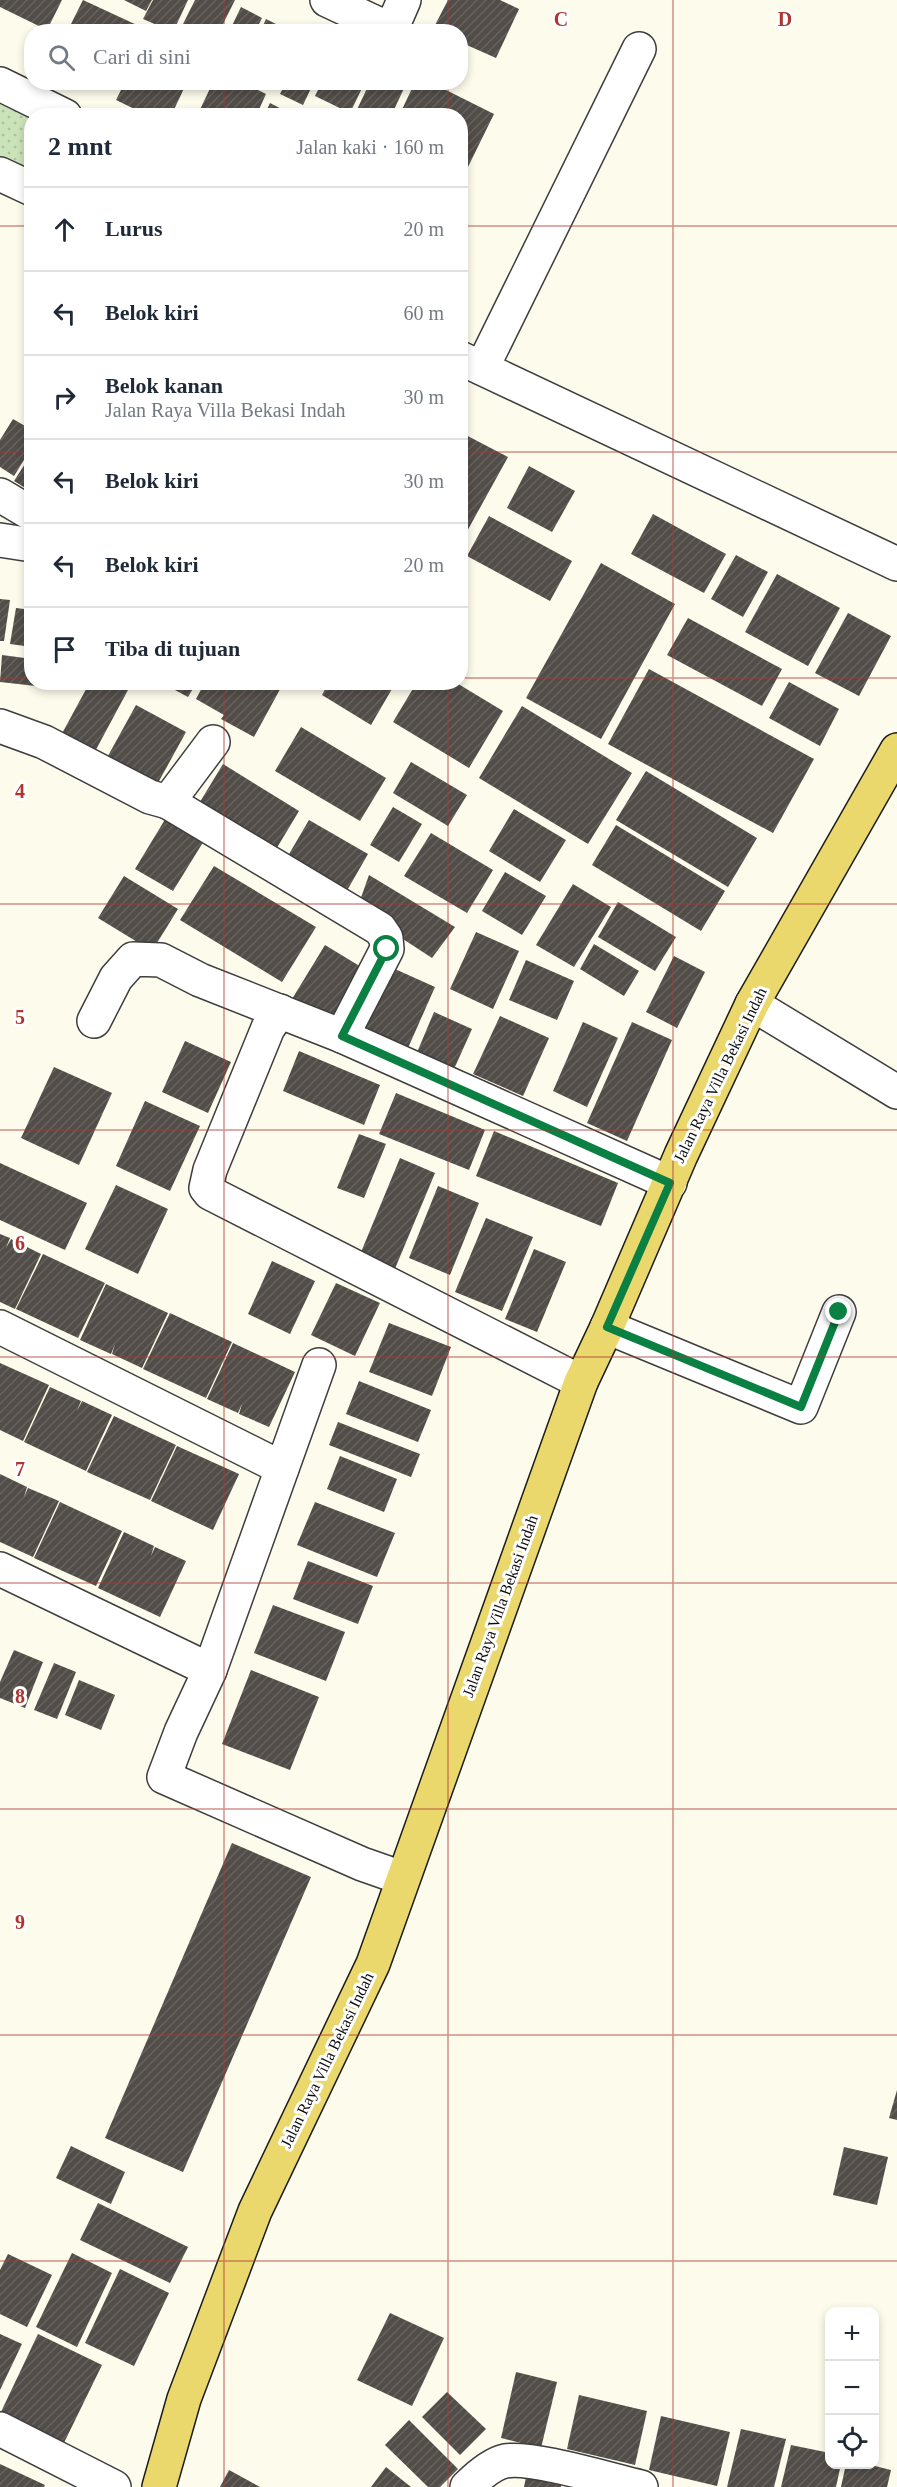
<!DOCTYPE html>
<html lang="id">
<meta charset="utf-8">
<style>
:root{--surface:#fff;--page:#f2f2f3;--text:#1f2937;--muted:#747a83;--line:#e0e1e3}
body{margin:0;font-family:Georgia,serif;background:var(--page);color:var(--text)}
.controls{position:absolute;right:18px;bottom:18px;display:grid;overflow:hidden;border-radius:12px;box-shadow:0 3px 9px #0003}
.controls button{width:54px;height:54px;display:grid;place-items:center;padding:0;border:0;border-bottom:2px solid var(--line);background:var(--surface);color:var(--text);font:30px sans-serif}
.stop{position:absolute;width:18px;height:18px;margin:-14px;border:4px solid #0b8043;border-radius:50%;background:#fff}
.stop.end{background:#0b8043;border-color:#fff;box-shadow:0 2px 6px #0008}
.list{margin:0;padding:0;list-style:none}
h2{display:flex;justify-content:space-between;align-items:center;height:78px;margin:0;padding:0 24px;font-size:26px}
h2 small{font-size:20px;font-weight:400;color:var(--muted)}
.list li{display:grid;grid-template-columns:39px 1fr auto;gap:18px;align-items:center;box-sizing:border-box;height:84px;padding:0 24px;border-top:2px solid var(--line)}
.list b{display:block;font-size:22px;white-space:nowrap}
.list p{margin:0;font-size:20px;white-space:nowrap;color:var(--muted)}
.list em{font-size:20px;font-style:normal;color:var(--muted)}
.icon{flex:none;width:33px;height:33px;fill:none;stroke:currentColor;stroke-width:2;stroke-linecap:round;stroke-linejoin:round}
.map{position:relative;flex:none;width:897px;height:2487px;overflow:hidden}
.search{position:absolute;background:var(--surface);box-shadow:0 3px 9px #0003;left:24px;top:24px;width:444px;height:66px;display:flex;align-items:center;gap:15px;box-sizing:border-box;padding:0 21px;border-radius:24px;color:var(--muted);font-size:22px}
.panel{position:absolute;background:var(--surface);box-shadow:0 3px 9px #0003;left:24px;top:108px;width:444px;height:582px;border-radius:24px}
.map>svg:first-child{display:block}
.grass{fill:url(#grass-dots)}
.building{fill:url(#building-hatch)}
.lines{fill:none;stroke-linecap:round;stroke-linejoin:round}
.minor-casing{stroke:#3e3e3e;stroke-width:36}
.major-casing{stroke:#1c1c1c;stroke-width:36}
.minor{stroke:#fff;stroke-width:33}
.major{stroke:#ebd86d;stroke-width:33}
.route{stroke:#0b8043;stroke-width:8}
.grid{fill:none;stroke:#ac3731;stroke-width:1.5;stroke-opacity:0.55}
.labels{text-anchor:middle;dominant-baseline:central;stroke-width:6;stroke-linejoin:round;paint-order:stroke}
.street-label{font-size:16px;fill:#0b0b0b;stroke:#fff}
.grid-label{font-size:20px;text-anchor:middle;font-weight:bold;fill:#ac3731;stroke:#fff;stroke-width:6;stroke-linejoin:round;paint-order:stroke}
</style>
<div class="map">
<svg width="897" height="2487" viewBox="0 0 897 2487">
<defs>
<pattern id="grass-dots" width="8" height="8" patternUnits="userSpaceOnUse" patternTransform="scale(1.5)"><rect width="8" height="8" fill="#cbe3b8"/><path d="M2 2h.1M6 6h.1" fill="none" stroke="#adc19d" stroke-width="1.8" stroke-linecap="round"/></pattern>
<pattern id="building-hatch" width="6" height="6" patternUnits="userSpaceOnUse" patternTransform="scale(1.5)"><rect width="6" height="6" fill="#524d48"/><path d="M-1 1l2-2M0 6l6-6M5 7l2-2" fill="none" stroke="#66625e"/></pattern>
</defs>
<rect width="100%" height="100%" fill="#fdfbeb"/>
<polygon class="grass" points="0,84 32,116 31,189 0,174"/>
<g class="building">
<polygon points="0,0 62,0 47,30 0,7"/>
<polygon points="83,0 139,26 136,32 67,32"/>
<polygon points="124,0 152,0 146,11"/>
<polygon points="153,0 188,0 173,32 143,19"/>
<polygon points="195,0 235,0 219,32 179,32"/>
<polygon points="448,0 500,0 519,9 496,58 460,42 460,32 439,32 433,29"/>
<polygon points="241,7 262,18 255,32 229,32"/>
<polygon points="266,19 292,32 260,32"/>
<polygon points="125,82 187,82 171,116 149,116 116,100"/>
<polygon points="213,82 242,82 266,94 256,116 197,116"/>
<polygon points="286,82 314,82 303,105 280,94"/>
<polygon points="322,82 365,82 350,113 315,96"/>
<polygon points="370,82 407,82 391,116 354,116"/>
<polygon points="415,82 430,82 494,114 466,171 460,168 460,116 399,116"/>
<polygon points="270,103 295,116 264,116"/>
<polygon points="13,419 32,430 32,447 14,476 0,467 0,440"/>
<polygon points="460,432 508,457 460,544"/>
<polygon points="32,453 32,492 14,481"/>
<polygon points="529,466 575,491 552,532 507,508"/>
<polygon points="653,514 726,554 704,593 631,554"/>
<polygon points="489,516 572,561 550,601 467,556"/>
<polygon points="736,555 768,572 743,617 711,599"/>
<polygon points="601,563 675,604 601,739 526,698"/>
<polygon points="777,574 840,608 808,666 745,632"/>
<polygon points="0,599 10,600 4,641 0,641"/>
<polygon points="16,608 32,610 32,647 10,644"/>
<polygon points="848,613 891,636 859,696 815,673"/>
<polygon points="688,618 782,669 762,706 667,655"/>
<polygon points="2,655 32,659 32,682 36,682 36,686 0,682"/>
<polygon points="649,669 814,759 773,833 608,744"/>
<polygon points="90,682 113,682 128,690 92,757 59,739"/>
<polygon points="160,682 197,682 188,697"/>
<polygon points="205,682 284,682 254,737 221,719 224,715 196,699"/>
<polygon points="329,682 396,682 371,725 322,695"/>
<polygon points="417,682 455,682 503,711 469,768 393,722"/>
<polygon points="789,682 839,709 820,746 769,718"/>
<polygon points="136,705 186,732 153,792 103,765"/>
<polygon points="522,706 632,773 588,844 479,778"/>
<polygon points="301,727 386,778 360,821 275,771"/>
<polygon points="411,762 467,795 448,826 393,793"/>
<polygon points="223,764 299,811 269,861 192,815"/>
<polygon points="646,771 757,838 728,887 616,820"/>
<polygon points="393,807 422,824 399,862 370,845"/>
<polygon points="172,808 210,831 173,891 135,869"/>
<polygon points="514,809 566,840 540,882 489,851"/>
<polygon points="309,820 368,854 341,901 282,866"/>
<polygon points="616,825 725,891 701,931 592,865"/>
<polygon points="431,833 493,870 467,913 404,876"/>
<polygon points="214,866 316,927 282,982 180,920"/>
<polygon points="505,872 546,896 522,935 482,911"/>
<polygon points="369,875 455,927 432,958 357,909"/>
<polygon points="124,876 178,909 152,951 98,918"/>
<polygon points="573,884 611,907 574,967 536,945"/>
<polygon points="618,902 676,937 655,971 598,937"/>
<polygon points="476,932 519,951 493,1009 450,989"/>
<polygon points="594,944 639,971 624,996 580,969"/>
<polygon points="325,945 371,973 335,1032 289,1004"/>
<polygon points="674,956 705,972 677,1028 646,1012"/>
<polygon points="526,960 574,981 557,1020 509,1000"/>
<polygon points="386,965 435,987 404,1057 355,1036"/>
<polygon points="434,1012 472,1029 450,1078 413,1062"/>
<polygon points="500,1016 549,1038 523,1096 473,1074"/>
<polygon points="583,1022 618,1038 587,1107 553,1091"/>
<polygon points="632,1022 672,1040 627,1141 587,1123"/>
<polygon points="185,1041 231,1062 208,1113 162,1092"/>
<polygon points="299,1051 380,1085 364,1125 283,1091"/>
<polygon points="54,1067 112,1093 79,1165 21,1138"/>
<polygon points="396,1093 485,1130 469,1170 379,1134"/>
<polygon points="145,1101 200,1126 170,1191 116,1166"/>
<polygon points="494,1131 618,1183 601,1226 476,1176"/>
<polygon points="359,1134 386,1144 364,1198 337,1188"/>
<polygon points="400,1158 435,1173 394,1271 359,1257"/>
<polygon points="0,1163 87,1203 65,1250 0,1220"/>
<polygon points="116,1185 168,1209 138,1274 85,1249"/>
<polygon points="438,1186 479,1203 450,1275 409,1258"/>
<polygon points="486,1218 533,1237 502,1311 455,1292"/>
<polygon points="0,1234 10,1238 6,1248 11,1239 41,1254 15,1309 0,1302"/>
<polygon points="534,1249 566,1262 537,1332 505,1319"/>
<polygon points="43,1254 105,1283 78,1338 16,1309"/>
<polygon points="272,1261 315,1281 290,1334 248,1314"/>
<polygon points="336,1283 380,1303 355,1356 311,1335"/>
<polygon points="106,1284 168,1313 142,1368 112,1354 115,1344 111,1354 80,1340"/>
<polygon points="170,1313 232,1342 206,1398 143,1369"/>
<polygon points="389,1323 451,1347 432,1396 369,1372"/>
<polygon points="233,1343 295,1372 269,1427 239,1414 242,1404 238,1413 207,1399"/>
<polygon points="0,1363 49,1385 23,1441 0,1430"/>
<polygon points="359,1381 431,1410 418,1442 346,1414"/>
<polygon points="50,1387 81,1401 77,1411 82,1401 112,1415 86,1471 24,1442"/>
<polygon points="114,1416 176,1445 150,1500 87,1472"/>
<polygon points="338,1422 420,1454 411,1477 329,1445"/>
<polygon points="177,1446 239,1474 213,1530 151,1501"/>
<polygon points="340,1456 397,1479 384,1512 327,1489"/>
<polygon points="0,1474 27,1487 24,1497 28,1488 59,1501 33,1557 0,1542"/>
<polygon points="60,1502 122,1531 96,1586 65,1572 69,1562 65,1572 34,1558"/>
<polygon points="315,1502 395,1533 377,1577 297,1545"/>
<polygon points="124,1532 154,1546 151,1556 155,1547 186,1561 160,1617 98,1588"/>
<polygon points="308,1561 373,1586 358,1624 293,1599"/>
<polygon points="273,1605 345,1632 326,1681 254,1653"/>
<polygon points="14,1650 43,1662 25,1708 0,1698 0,1682"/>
<polygon points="54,1663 76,1672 57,1719 34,1710"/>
<polygon points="251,1670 319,1697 290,1770 222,1744"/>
<polygon points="79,1680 115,1695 101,1730 65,1715"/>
<polygon points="232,1843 311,1877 183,2172 105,2138"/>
<polygon points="897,2090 897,2120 889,2118"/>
<polygon points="71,2146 125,2172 111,2204 56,2178"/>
<polygon points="844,2147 888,2157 877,2205 833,2195"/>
<polygon points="98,2203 188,2247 170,2283 80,2240"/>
<polygon points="72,2253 112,2273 77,2347 36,2327"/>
<polygon points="8,2254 52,2275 27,2327 0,2314 0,2270"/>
<polygon points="120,2269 169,2293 134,2366 85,2343"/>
<polygon points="390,2313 444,2338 412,2406 357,2380"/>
<polygon points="0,2334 22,2344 0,2390"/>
<polygon points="38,2334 102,2365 61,2449 0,2414"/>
<polygon points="516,2372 557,2382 541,2448 501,2438"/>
<polygon points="447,2392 486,2429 460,2455 422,2417"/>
<polygon points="579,2395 647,2411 635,2465 567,2449"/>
<polygon points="661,2416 730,2432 717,2486 649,2470"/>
<polygon points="409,2420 458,2469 440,2487 428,2487 385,2445"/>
<polygon points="741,2429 786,2439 774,2487 727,2487"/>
<polygon points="791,2445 830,2453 830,2464 841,2464 836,2487 781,2487"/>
<polygon points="0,2464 45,2485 44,2487 0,2487"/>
<polygon points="846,2464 867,2464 891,2470 887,2487 841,2487"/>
<polygon points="386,2467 411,2487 371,2487"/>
<polygon points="229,2470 260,2487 220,2487"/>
<polygon points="526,2477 561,2485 561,2487 524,2487"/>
</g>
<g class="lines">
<g class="minor-casing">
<g id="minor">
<polyline points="327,0 391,30 404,0"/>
<polyline points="0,84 65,116"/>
<polyline points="0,174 32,189"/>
<polyline points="460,358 897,564"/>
<polyline points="482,368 639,49"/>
<polyline points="0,495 32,514"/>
<polyline points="0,540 32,545"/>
<polyline points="0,726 44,742 150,797 168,802 213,742"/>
<polyline points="168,802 380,929 386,938 387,949 342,1036"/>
<polyline points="752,1004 897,1092"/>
<polyline points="280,1011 268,1028 210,1170 206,1188 210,1193 581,1382"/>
<polyline points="94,1021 116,978 133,959 161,960 200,980 342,1036 670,1183"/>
<polyline points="0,1327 282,1468"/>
<polyline points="607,1327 801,1407 839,1312"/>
<polyline points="319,1365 210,1670 181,1732 164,1777 362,1864 402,1878"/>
<polyline points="0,1569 210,1670"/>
<polyline points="0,2429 114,2487"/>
<path d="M467 2487C476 2478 492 2464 505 2461 532 2456 610 2480 641 2487"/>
</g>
</g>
<g class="major-casing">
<polyline id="major" points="159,2487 184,2399 255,2211 373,1964 581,1382 607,1327 681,1155 752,1004 897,750"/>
</g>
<use href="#minor" class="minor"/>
<use href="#major" class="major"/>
</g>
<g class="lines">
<polyline class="route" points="387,949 342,1036 670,1183 607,1327 801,1407 839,1312"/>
</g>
<path class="grid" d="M224 0V32M448 0V32M673 0V2487M224 82V116M448 82V116M0 226H32M460 226H897M0 452H32M460 452H897M0 678H32M460 678H897M224 682V2487M448 682V2487M0 904H897M0 1130H897M0 1357H897M0 1583H897M0 1809H897M0 2035H897M0 2261H897"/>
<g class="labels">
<g class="street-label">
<text transform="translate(720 1075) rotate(-64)">Jalan Raya Villa Bekasi Indah</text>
<text transform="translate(500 1606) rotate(-70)">Jalan Raya Villa Bekasi Indah</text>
<text transform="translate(327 2060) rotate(-64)">Jalan Raya Villa Bekasi Indah</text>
</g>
</g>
<g class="grid-label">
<text x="561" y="26">C</text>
<text x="785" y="26">D</text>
<text x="20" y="798">4</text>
<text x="20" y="1024">5</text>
<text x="20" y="1250">6</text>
<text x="20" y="1476">7</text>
<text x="20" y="1703">8</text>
<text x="20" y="1929">9</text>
</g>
</svg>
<div class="controls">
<button>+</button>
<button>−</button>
<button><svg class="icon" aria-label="locate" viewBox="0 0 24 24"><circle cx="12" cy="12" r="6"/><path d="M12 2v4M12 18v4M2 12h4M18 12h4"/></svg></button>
</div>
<div class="stop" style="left:387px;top:949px"></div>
<div class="stop end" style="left:839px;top:1312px"></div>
<div class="search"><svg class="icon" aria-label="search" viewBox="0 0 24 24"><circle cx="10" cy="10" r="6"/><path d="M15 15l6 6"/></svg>Cari di sini</div>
<section class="panel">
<h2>2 mnt<small>Jalan kaki · 160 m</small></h2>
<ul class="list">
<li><svg class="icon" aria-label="ahead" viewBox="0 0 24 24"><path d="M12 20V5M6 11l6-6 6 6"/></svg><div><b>Lurus</b></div><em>20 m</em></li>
<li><svg class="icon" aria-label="left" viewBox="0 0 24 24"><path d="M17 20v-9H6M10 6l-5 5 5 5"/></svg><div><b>Belok kiri</b></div><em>60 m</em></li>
<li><svg class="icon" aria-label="right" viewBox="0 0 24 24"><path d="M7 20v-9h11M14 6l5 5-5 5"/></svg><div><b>Belok kanan</b><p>Jalan Raya Villa Bekasi Indah</p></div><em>30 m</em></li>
<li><svg class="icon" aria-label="left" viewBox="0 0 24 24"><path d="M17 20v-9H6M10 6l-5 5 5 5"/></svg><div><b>Belok kiri</b></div><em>30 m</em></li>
<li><svg class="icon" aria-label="left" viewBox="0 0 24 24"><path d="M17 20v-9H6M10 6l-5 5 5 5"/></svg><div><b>Belok kiri</b></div><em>20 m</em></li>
<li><svg class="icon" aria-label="arrive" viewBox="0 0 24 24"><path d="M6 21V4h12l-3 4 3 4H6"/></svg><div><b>Tiba di tujuan</b></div></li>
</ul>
</section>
</div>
